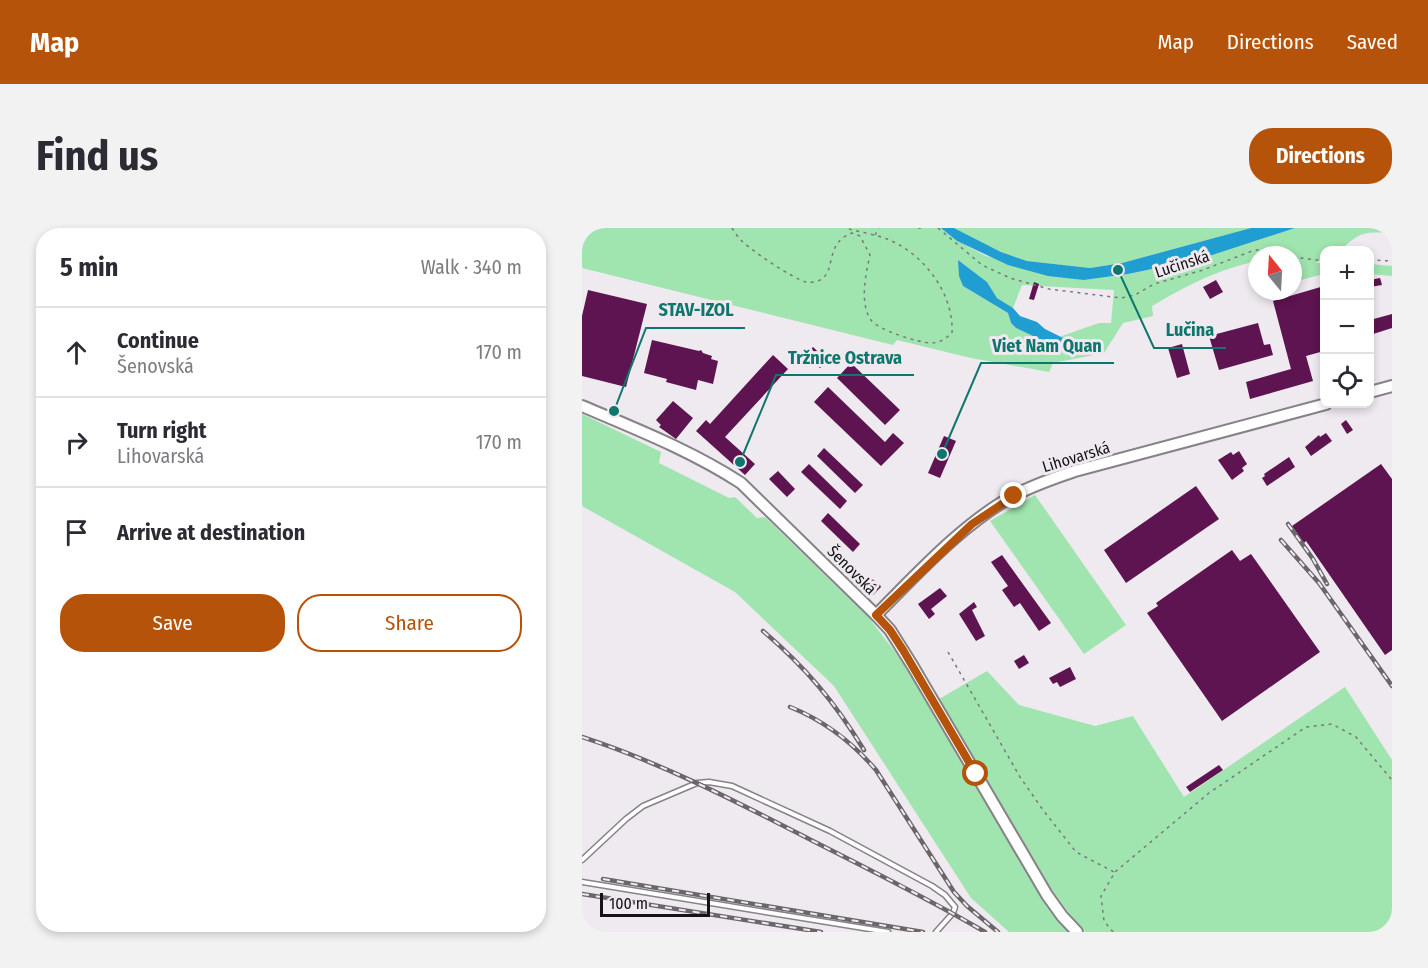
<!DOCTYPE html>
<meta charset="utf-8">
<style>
:root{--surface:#fff;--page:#f2f2f3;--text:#2b2b33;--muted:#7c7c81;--line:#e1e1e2;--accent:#b45309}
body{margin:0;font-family:"Fira Sans Condensed",sans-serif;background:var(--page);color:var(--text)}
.controls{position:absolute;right:18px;top:18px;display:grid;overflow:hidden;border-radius:12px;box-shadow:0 3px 9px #0003}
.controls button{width:54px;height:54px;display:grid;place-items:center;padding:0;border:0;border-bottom:2px solid var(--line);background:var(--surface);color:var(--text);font:30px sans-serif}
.compass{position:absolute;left:666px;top:18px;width:54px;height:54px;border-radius:50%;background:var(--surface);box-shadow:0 3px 9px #0003;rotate:342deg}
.scale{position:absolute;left:18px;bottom:15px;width:110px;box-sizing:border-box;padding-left:6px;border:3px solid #151315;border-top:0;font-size:16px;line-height:21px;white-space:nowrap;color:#151315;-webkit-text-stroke:4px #efe9f0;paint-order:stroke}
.stop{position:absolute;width:18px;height:18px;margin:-14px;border:4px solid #b45309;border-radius:50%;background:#fff}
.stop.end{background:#b45309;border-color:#fff;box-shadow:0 2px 6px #0008}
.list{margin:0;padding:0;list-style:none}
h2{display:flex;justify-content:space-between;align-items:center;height:78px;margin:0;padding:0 24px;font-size:26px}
h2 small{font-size:20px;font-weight:400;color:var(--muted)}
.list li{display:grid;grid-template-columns:39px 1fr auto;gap:18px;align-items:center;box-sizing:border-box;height:90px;padding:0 24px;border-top:2px solid var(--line)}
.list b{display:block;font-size:22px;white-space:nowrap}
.list p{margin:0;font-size:20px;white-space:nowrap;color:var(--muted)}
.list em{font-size:20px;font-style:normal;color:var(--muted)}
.actions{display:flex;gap:12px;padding:18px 24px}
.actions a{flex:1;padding:14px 0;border:2px solid var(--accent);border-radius:24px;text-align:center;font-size:21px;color:var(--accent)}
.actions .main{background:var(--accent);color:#fff}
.icon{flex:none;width:33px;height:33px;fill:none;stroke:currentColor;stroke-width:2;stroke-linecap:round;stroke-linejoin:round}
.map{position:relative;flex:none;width:810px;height:704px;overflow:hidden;border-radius:24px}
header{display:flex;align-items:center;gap:36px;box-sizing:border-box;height:84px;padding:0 30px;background:var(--accent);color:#fff}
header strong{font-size:28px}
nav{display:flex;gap:33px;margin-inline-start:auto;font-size:21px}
.intro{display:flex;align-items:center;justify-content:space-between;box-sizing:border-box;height:144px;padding:0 36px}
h1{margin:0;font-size:42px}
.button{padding:15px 27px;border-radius:24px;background:var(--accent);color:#fff;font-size:21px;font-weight:700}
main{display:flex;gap:36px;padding:0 36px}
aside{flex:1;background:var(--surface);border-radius:24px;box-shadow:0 3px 9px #0003}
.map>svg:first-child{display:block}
.green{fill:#a0e4af;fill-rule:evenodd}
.water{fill:#209ed2}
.building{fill:#5e1450}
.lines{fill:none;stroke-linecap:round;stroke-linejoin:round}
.lane-casing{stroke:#878188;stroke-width:7}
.secondary-casing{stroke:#878188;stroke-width:14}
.path{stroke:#7b777c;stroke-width:1.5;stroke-dasharray:3 4.5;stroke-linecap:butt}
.lane{stroke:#fff;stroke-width:4}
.secondary{stroke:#fff;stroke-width:10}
.rail-casing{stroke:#6a666a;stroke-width:4.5}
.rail{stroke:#efe9f0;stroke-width:2;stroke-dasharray:7;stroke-linecap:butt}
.route{stroke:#b45309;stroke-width:8}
.labels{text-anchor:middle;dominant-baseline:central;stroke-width:6;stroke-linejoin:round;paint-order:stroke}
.street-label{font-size:16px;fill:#151315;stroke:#efe9f0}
.leader{fill:none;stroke:#0f766e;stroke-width:2}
.callout-dot{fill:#0f766e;stroke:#efe9f0;stroke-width:2}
.callout-label{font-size:18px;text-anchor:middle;font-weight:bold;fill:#0f766e;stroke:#efe9f0;stroke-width:6;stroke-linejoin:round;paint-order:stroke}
</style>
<header>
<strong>Map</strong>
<nav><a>Map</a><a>Directions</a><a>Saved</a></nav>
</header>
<div class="intro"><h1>Find us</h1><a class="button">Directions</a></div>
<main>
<aside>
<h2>5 min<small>Walk · 340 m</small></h2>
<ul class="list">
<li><svg class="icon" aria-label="ahead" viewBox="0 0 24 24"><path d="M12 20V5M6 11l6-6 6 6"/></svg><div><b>Continue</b><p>Šenovská</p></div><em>170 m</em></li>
<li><svg class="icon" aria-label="right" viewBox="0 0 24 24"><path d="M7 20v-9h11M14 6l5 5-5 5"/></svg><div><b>Turn right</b><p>Lihovarská</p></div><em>170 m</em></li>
<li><svg class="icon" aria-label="arrive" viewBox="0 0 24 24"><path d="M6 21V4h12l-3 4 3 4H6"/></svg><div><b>Arrive at destination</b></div></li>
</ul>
<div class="actions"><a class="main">Save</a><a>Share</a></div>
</aside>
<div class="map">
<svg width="810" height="704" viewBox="0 0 810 704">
<rect width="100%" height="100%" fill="#efe9f0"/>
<g class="green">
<path d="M0 0H359L375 13 404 28 502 52 546 46 618 31 713 0H810V5C782 4 779 3 759 22H742V29L734 35H742V46L711 54V27H675V33C634 42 606 57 570 78L571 88 541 95 522 125 471 135 467 144 389 130 315 112 311 117 0 40ZM376 32 405 54 415 70 431 80 440 57 532 62 529 95H517L477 109 487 112 491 115 479 119 468 116 434 100 429 95 426 85 381 58Z"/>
<polygon points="372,0 669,0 540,35 508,40 445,33 419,24"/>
<polygon points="788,36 810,38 810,48 788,46"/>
<polygon points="0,186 79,224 77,235 147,270 153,269 175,290 183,289 287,390 327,442 455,659 489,704 427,704 389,670 252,458 153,364 0,278"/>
<polygon points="453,267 544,397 502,426 408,293"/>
<polygon points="405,443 437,477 513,498 551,488 602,569 763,459 810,532 810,704 504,704 496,698 470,662 357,471"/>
</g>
<g class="water">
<polygon points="359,0 372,0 419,24 445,33 508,40 540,35 669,0 713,0 618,31 546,46 502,52 466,48 426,37 375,13"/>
<polygon points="376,32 405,54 415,70 431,80 438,88 455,94 463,101 491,115 480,119 468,116 434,100 429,95 426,85 381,58 377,48"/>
</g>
<g class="building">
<polygon points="798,50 800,57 788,59 788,52"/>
<polygon points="634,52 641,64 628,71 621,59"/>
<polygon points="452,54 457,56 452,72 447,71"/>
<polygon points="742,58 742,123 724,128 731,153 668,171 664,154 709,141 691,73"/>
<polygon points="6,62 65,76 44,159 0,148 0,88"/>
<polygon points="810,86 810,100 788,107 788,92"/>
<polygon points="676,95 682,117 688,116 691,127 637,142 627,108"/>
<polygon points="70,112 117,123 119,122 121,125 130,128 129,131 136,133 131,156 116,152 114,162 84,154 85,151 62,145"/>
<polygon points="600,116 608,146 595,150 586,120"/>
<polygon points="231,119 246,133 238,140 223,127"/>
<polygon points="191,127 206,141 143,209 173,236 163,247 114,203 124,192 128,196"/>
<polygon points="269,135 318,182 303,197 255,150"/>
<polygon points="246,159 303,214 311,205 322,215 299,238 232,174"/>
<polygon points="91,173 111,190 94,211 77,199 79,197 74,192"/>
<polygon points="764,192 771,202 765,206 759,196"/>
<polygon points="744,205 750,213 729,228 723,219 737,207 738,209"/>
<polygon points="362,208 374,213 358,250 346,245"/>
<polygon points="242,220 281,257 273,265 235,228"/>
<polygon points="657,223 665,236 660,240 662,243 650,252 636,232 649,224 651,227"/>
<polygon points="707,229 713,239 685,258 680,250 683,248 682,246"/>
<polygon points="227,236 265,273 258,281 219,244"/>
<polygon points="799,236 810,251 810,422 803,427 724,313 722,315 710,298"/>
<polygon points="196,243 213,261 205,269 187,251"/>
<polygon points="614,258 637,291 544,355 522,322"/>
<polygon points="246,285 278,316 271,324 239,293"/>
<polygon points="650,322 658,333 669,326 738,424 640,493 565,385 576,378 574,375"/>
<polygon points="420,327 469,395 457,403 438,375 432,379 420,362 426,358 409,334"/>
<polygon points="289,350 298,357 299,359 291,367 281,358"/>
<polygon points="358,360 365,368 349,381 353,386 347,391 336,376"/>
<polygon points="392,374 395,379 390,382 403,408 394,413 377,386"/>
<polygon points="442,427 447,435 437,441 432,433"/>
<polygon points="488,439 494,451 478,459 475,454 471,456 467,450"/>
<polygon points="637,537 641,542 608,564 604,559"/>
</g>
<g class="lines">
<g class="lane-casing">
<g id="lane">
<polyline points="0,632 44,591 61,578 115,555 127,554 150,558 248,603 350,658 363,667 373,679 371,685 354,704"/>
<polyline points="0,654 306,704"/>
</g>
</g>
<g class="secondary-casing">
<g id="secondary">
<polyline points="788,164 810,158"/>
<path d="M0 178C54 201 110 223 159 255L294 387 308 402 330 437 465 667 480 688 495 704"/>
<path d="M294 387C335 346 382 294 433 267 452 257 472 250 493 243L744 176"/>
</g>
</g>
<g class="path">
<path d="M150 0C153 5 157 11 161 14 173 25 210 50 224 54 228 55 234 54 238 52 255 43 242 15 270 5L278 8 288 27C284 45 277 75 289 92 296 102 337 115 349 115 358 115 363 111 370 105 372 65 341 25 305 11 292 6 277 4 264 0"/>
<polyline points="336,0 341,0"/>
<polyline points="356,0 400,37 428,50 467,61 539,70 553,67 572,56 621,42 670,23 680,21 703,27"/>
<polyline points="293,7 297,0"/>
<polyline points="711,29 742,33"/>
<polyline points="788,32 810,33"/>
<polyline points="366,424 438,549 461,582 494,624 532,644"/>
<polyline points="531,704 522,693 519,668 533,644 627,565 724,499 750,496 774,509 810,552"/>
<polyline points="806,704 810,701"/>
</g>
<use href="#lane" class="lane"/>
<use href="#secondary" class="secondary"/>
<g class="rail-casing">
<g id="rail">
<polyline points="706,296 731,331 745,356"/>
<polyline points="699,312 737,355 810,458"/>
<path d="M181 403C224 440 252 473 282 522"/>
<path d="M208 479C243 493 270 514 294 542L372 664 385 678 416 704"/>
<path d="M0 509C80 535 155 574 229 612 288 642 347 671 403 704"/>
<polyline points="21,651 341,704"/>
<polyline points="0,666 239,704"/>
</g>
</g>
<use href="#rail" class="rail"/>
</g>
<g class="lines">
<polyline class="route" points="394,546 321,422 308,402 294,387 390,296 432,268"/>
</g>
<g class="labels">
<g class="street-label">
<text transform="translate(600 36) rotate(-18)">Lučinská</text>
<text transform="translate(494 229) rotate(-17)">Lihovarská</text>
<text transform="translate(270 342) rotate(45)">Šenovská</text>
</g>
</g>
<path class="leader" d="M32 183L64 100H163M536 42L572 120H644M360 226L399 135H532M158 234L194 147H332"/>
<g class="callout-dot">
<circle cx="32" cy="183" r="6"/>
<circle cx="536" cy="42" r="6"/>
<circle cx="360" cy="226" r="6"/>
<circle cx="158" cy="234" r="6"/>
</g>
<g class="callout-label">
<text x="114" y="88">STAV-IZOL</text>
<text x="608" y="108">Lučina</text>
<text x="465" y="124">Viet Nam Quan</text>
<text x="263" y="136">Tržnice Ostrava</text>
</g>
</svg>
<div class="controls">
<button>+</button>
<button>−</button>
<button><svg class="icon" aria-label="locate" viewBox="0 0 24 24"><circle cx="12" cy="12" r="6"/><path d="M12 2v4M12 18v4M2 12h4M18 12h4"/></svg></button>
</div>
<svg class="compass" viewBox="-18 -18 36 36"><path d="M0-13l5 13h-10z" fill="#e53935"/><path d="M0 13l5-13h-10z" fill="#7c7c81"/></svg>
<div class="scale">100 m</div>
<div class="stop" style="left:394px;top:546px"></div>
<div class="stop end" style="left:432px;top:268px"></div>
</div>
</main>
